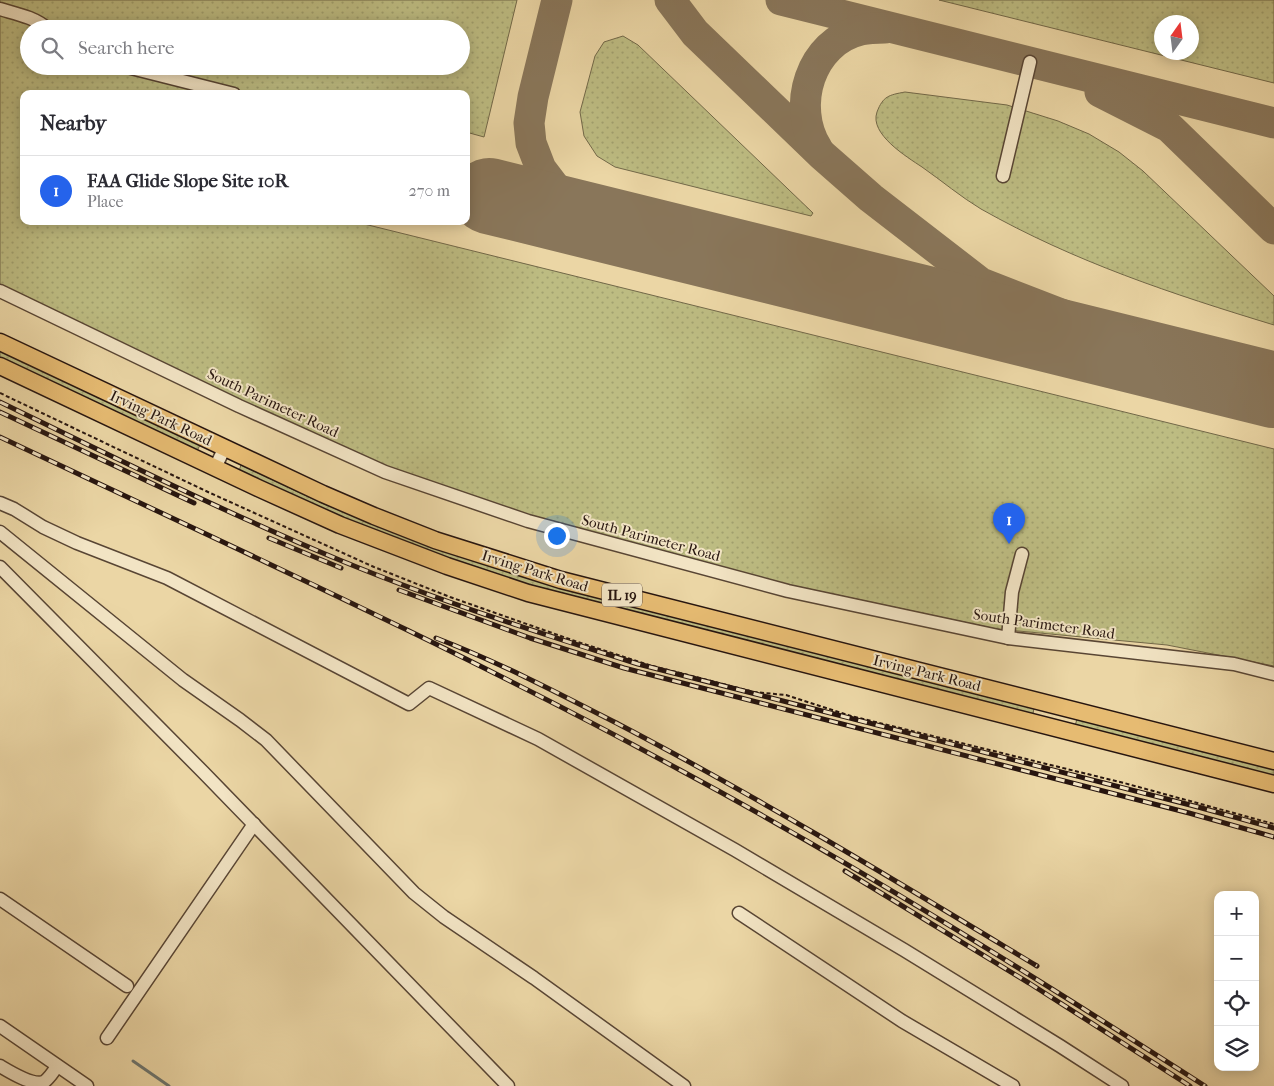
<!DOCTYPE html>
<meta charset="utf-8">
<style>
:root{--surface:#fff;--page:#f2f2f3;--text:#2b2b33;--muted:#7c7c81;--line:#e1e1e2;--accent:#2563eb}
body{margin:0;font-family:"IM FELL French Canon",serif;background:var(--page);color:var(--text)}
.controls{position:absolute;right:15px;bottom:15px;display:grid;overflow:hidden;border-radius:10px;box-shadow:0 2px 12px #0003}
.controls button{width:45px;height:45px;display:grid;place-items:center;padding:0;border:0;border-bottom:1px solid var(--line);background:var(--surface);color:var(--text);font:25px sans-serif}
.compass{position:absolute;left:1154px;top:15px;width:45px;height:45px;border-radius:50%;background:var(--surface);box-shadow:0 2px 12px #0003;rotate:14deg}
.you{position:absolute;left:556px;top:535px;width:18px;height:18px;margin:-12px;border:4px solid #fff;border-radius:50%;background:#1a73e8;box-shadow:0 0 0 8px #1a73e833}
.badge{display:grid;place-items:center;width:32px;height:32px;border-radius:50%;background:var(--accent);color:#fff;font-size:16px;font-weight:700}
.pin{position:absolute;translate:-50% -41px;filter:drop-shadow(0 1px 2px #0008)}
.pin::after{content:'';position:absolute;top:26px;width:18px;height:15px;background:inherit;clip-path:polygon(0 0,100% 0,50% 100%)}
.list{margin:0;padding:0;list-style:none}
h2{display:flex;justify-content:space-between;align-items:center;height:65px;margin:0;padding:0 20px;font-size:21px}
h2 small{font-size:16px;font-weight:400;color:var(--muted)}
.list li{display:grid;grid-template-columns:32px 1fr auto;gap:15px;align-items:center;box-sizing:border-box;height:70px;padding:0 20px;border-top:1px solid var(--line)}
.list b{display:block;font-size:19px;white-space:nowrap}
.list p{margin:0;font-size:16px;white-space:nowrap;color:var(--muted)}
.list em{font-size:16px;font-style:normal;color:var(--muted)}
.icon{flex:none;width:28px;height:28px;fill:none;stroke:currentColor;stroke-width:2;stroke-linecap:round;stroke-linejoin:round}
.map{position:relative;flex:none;width:1274px;height:1086px;overflow:hidden}
.search{position:absolute;background:var(--surface);box-shadow:0 2px 12px #0003;left:20px;top:20px;width:450px;height:55px;display:flex;align-items:center;gap:12px;box-sizing:border-box;padding:0 18px;border-radius:28px;color:var(--muted);font-size:19px}
.panel{position:absolute;background:var(--surface);box-shadow:0 2px 12px #0003;left:20px;top:90px;width:450px;height:135px;border-radius:10px}
.map>svg:first-child{display:block}
.green{fill:url(#green-dots);stroke:#726848;fill-rule:evenodd}
.lines{fill:none;stroke-linecap:round;stroke-linejoin:round}
.stream{stroke:#6d7670;stroke-width:3}
.taxiway{stroke:#89765a;stroke-width:31}
.runway{stroke:#89765a;stroke-width:76}
.minor-casing{stroke:#584534;stroke-width:15}
.major-casing{stroke:#27150f;stroke-width:19}
.path{stroke:#27150f;stroke-width:2;stroke-dasharray:4 2.5;stroke-linecap:butt}
.minor{stroke:#f2e4c4;stroke-width:12}
.major{stroke:#e6bb72;stroke-width:16}
.rail-casing{stroke:#27150f;stroke-width:5}
.rail{stroke:#f2e4c4;stroke-width:3;stroke-dasharray:9;stroke-linecap:butt}
.labels{text-anchor:middle;dominant-baseline:central;stroke-width:4;stroke-linejoin:round;paint-order:stroke}
.shield{fill:#f2e4c4;stroke:#645345;stroke-width:1}
.shield-label{font-size:14px;font-weight:bold;fill:#27150f}
.street-label{font-size:15px;fill:#27150f;stroke:#f2e4c4}
</style>
<div class="map">
<svg width="1274" height="1086" viewBox="0 0 1274 1086">
<defs>
<pattern id="green-dots" width="8" height="8" patternUnits="userSpaceOnUse" patternTransform="scale(1.25)"><rect width="8" height="8" fill="#bdbc82"/><path d="M2 2h.1M6 6h.1" fill="none" stroke="#a2a16f" stroke-width="1.8" stroke-linecap="round"/></pattern>
</defs>
<rect width="100%" height="100%" fill="#ebd6a5"/>
<filter id="stains"><feTurbulence type="fractalNoise" baseFrequency=".004" numOctaves="4"/><feColorMatrix values="0 0 0 0 .2 0 0 0 0 .09 0 0 0 0 .02 0 0 0 .5 -.17"/></filter>
<radialGradient id="worn" r=".72"><stop offset=".6" stop-color="#630" stop-opacity="0"/><stop offset="1" stop-color="#630" stop-opacity=".3"/></radialGradient>
<g class="green">
<path d="M0 0H517L484 137 466 132V94H312L300 91 299 94H24V221H352L1274 449V666L1167 645 997 629 781 583 515 511 406 474 324 440 0 286ZM29 29H461V66H29Z"/>
<path d="M939 0H1274V83ZM1192 22V52H1162V22Z"/>
<polygon points="623,36 638,45 813,213 811,216 615,167 597,156 584,136 580,112 595,56 604,42"/>
<path d="M905 92 1007 105 1058 121 1089 134 1119 152 1143 171 1274 296V325C1172 294 1075 262 981 209 961 197 942 181 922 167 907 157 869 134 877 112 883 96 889 95 905 92Z"/>
<polygon points="0,350 200,445 197,451 0,358"/>
<polygon points="241,465 317,501 371,523 521,576 1034,708 1033,714 590,602 500,576 367,529 239,471"/>
<polygon points="1077,719 1274,769 1274,777 1075,726"/>
</g>
<g class="lines">
<polyline class="stream" points="133,1061 169,1086"/>
<g class="taxiway">
<polyline points="557,0 533,97 529,123 531,143 541,169 560,194 574,207 600,224"/>
<polyline points="670,0 695,33 822,155 871,198 981,283 1167,355 1274,389"/>
<polyline points="781,0 1274,123"/>
<polyline points="1100,92 1169,127 1274,229"/>
<path d="M817 148C791 106 810 42 861 30 869 28 877 28 885 28"/>
</g>
<polyline class="runway" points="489,196 1274,390"/>
<g class="minor-casing">
<g id="minor">
<path d="M0 9C17 14 34 17 48 29"/>
<polyline points="123,66 234,94"/>
<polyline points="1003,176 1030,62"/>
<polyline points="0,291 239,406 385,472 528,521 788,591 1008,638 1234,664 1274,674"/>
<polyline points="215,468 224,449"/>
<polyline points="0,503 14,509 43,527 77,543 167,578 409,704 429,688 538,739 735,850 904,950 1060,1046 1122,1086"/>
<polyline points="0,532 183,680 240,720 266,740 414,893 444,917 534,978 684,1086"/>
<polyline points="0,567 203,772 508,1086"/>
<polyline points="1008,638 1012,592 1022,554"/>
<polyline points="0,899 127,986"/>
<polyline points="739,913 902,1021 1013,1086"/>
<polyline points="0,1026 87,1086"/>
<polyline points="107,1038 254,824"/>
<path d="M0 1066C10 1072 33 1086 44 1082 49 1078 54 1071 57 1066"/>
</g>
</g>
<g class="major-casing">
<g id="major">
<polyline points="0,342 323,494 374,516 435,540 561,580 1274,761"/>
<polyline points="0,366 258,488 340,525 447,566 528,593 1274,784"/>
</g>
</g>
<polyline class="path" points="0,393 208,492 374,567 450,597 575,641 649,665 754,692 786,695 851,716 1124,783 1274,824"/>
<use href="#minor" class="minor"/>
<use href="#major" class="major"/>
<g class="rail-casing">
<g id="rail">
<path d="M0 402C113 457 226 513 342 561 439 601 539 633 638 664L1198 807 1274 828"/>
<polyline points="0,412 194,503"/>
<path d="M0 437C228 545 458 649 680 770 860 867 1033 976 1205 1086"/>
<polyline points="269,538 341,568"/>
<polyline points="399,590 530,638 624,668 1189,813 1274,837"/>
<path d="M436 638C501 663 562 695 624 727 765 801 901 884 1037 966"/>
<polyline points="845,871 1029,983 1190,1086"/>
</g>
</g>
<use href="#rail" class="rail"/>
</g>
<g class="labels">
<rect class="shield" x="602" y="583.5" width="40" height="23" rx="4"/>
<g class="shield-label">
<text x="622" y="595">IL 19</text>
</g>
<g class="street-label">
<text transform="translate(273 403) rotate(25)">South Parimeter Road</text>
<text transform="translate(161 418) rotate(25)">Irving Park Road</text>
<text transform="translate(651 538) rotate(15)">South Parimeter Road</text>
<text transform="translate(535 571) rotate(17)">Irving Park Road</text>
<text transform="translate(1044 624) rotate(8)">South Parimeter Road</text>
<text transform="translate(927 673) rotate(14)">Irving Park Road</text>
</g>
</g>
<rect width="100%" height="100%" filter="url(#stains)"/>
<rect width="100%" height="100%" fill="url(#worn)"/>
</svg>
<div class="controls">
<button>+</button>
<button>−</button>
<button><svg class="icon" aria-label="locate" viewBox="0 0 24 24"><circle cx="12" cy="12" r="6"/><path d="M12 2v4M12 18v4M2 12h4M18 12h4"/></svg></button>
<button><svg class="icon" aria-label="layers" viewBox="0 0 24 24"><path d="M12 4l9 5-9 5-9-5zM3 14l9 5 9-5"/></svg></button>
</div>
<svg class="compass" viewBox="-18 -18 36 36"><path d="M0-13l5 13h-10z" fill="#e53935"/><path d="M0 13l5-13h-10z" fill="#7c7c81"/></svg>
<div class="you"></div>
<div class="pin badge" style="left:1009px;top:544px">1</div>
<div class="search"><svg class="icon" aria-label="search" viewBox="0 0 24 24"><circle cx="10" cy="10" r="6"/><path d="M15 15l6 6"/></svg>Search here</div>
<section class="panel">
<h2>Nearby<small></small></h2>
<ul class="list">
<li><span class="badge">1</span><div><b>FAA Glide Slope Site 10R</b><p>Place</p></div><em>270 m</em></li>
</ul>
</section>
</div>
